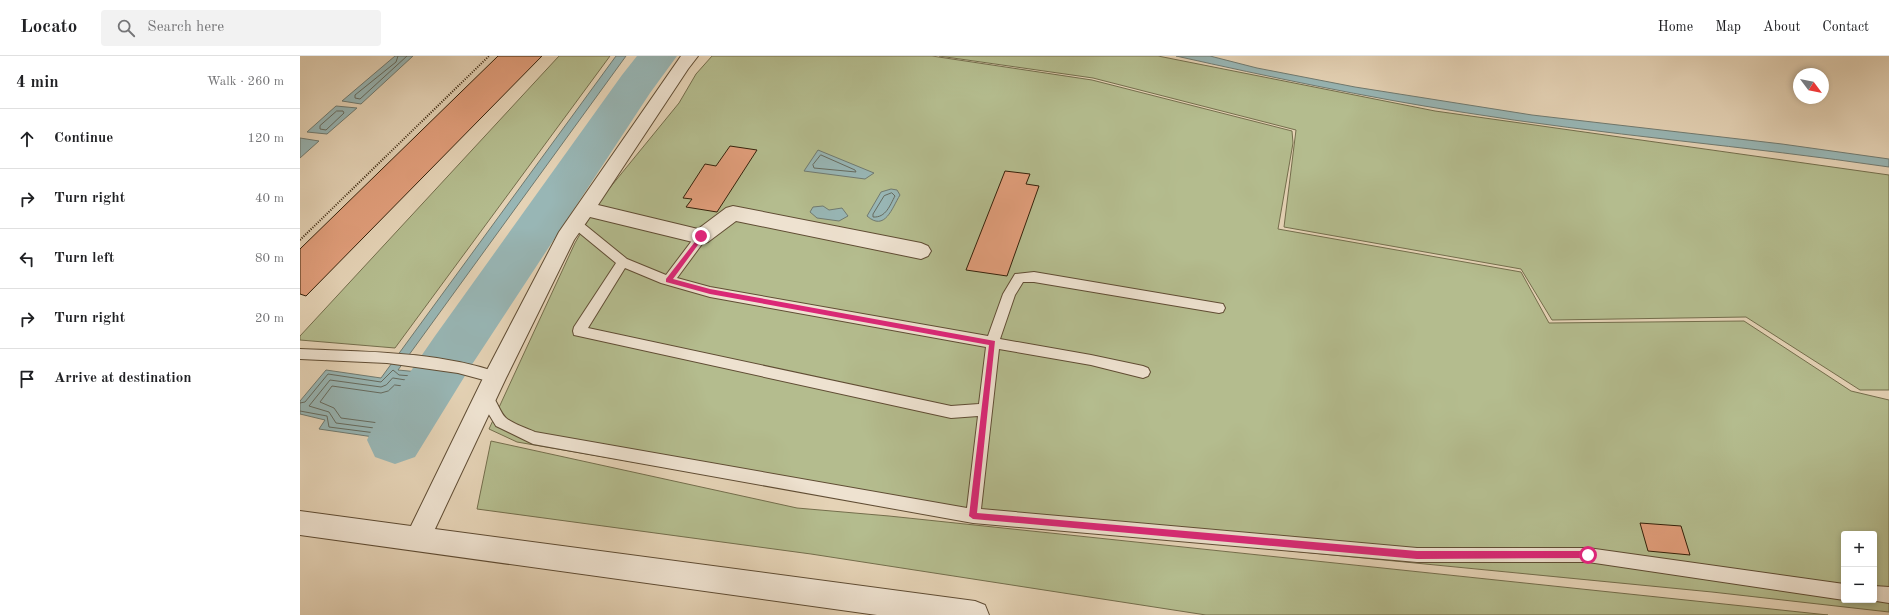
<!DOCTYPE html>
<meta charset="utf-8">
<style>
:root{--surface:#fff;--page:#f2f2f2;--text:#202124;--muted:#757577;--line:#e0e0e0}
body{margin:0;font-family:"Old Standard TT",serif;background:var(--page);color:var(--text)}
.controls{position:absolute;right:12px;bottom:12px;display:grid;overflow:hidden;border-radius:4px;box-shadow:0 2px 6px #0003}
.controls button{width:36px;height:36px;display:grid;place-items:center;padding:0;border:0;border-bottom:1px solid var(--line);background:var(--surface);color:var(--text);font:20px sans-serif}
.compass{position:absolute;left:1493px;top:12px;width:36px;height:36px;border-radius:50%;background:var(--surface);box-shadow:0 2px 6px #0003;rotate:122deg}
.stop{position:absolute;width:12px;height:12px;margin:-9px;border:3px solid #db2777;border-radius:50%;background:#fff}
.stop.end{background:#db2777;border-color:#fff;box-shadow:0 1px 4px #0008}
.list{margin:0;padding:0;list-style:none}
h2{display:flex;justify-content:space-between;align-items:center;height:52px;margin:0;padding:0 16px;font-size:17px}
h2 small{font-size:13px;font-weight:400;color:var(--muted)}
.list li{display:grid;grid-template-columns:26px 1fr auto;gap:12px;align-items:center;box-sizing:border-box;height:60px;padding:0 16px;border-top:1px solid var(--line)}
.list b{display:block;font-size:15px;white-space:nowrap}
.list em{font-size:13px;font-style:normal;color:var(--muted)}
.icon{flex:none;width:22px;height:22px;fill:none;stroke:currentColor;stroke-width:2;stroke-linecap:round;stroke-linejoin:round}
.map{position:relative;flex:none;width:1589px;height:559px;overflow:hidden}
header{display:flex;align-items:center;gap:24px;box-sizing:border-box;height:56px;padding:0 20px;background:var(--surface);border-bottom:1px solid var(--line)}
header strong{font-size:19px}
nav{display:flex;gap:22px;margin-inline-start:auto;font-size:14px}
.search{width:280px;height:36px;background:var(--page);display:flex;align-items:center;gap:10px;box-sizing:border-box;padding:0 14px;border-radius:4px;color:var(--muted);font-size:15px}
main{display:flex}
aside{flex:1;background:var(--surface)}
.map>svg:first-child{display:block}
.green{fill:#b4bc8e;stroke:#746e4c;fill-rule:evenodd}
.water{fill:#98b6b5;stroke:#707a70}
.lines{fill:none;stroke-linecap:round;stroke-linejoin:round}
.shore{stroke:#666b5f;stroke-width:1}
.river{fill:#98b6b5;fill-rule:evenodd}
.building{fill:#e19e7b;stroke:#342009}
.service-casing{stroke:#604d34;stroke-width:2}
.minor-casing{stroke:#604d34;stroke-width:2}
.path{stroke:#342009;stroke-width:2;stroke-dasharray:1 1.5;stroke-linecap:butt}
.service{fill:#eee2d0;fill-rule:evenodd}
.minor{fill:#eee2d0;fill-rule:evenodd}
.route{fill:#db2777}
</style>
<header>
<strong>Locato</strong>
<div class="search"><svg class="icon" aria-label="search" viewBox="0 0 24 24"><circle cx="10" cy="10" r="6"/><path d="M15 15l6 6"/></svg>Search here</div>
<nav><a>Home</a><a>Map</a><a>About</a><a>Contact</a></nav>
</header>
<main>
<aside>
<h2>4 min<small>Walk · 260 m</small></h2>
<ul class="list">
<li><svg class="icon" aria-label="ahead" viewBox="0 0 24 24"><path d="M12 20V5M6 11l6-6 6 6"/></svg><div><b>Continue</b></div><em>120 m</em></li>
<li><svg class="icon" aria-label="right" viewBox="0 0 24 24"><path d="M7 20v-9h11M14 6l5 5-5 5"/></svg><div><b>Turn right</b></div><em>40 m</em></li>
<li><svg class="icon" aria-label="left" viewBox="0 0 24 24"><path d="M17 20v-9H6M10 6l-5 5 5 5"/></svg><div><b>Turn left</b></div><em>80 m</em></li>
<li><svg class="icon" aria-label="right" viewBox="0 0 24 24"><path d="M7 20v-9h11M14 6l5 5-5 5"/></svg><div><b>Turn right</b></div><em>20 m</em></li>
<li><svg class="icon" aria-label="arrive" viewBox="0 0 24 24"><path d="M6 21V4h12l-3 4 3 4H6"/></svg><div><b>Arrive at destination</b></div></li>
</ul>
</aside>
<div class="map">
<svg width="1589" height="559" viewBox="0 0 1589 559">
<rect width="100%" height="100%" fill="#e5d3b6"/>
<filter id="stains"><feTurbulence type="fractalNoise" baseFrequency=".005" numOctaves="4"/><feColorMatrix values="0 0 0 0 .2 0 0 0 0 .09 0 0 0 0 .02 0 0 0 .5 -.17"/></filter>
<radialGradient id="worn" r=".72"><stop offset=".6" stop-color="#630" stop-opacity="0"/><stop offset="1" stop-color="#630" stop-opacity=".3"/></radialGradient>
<g class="green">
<polygon points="259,0 310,0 95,292 0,284 0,280"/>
<path d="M412 0H632L792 24 992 75 993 87 978 173 1221 216 1249 267 1444 265 1551 335 1589 344V556L1412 536 664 463 217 386 189 373 275 187 299 145 379 47 396 18ZM1544 478H1574V544H1544Z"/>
<polygon points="639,0 858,0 1135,55 1589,119 1589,334 1560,334 1446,261 1252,264 1221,213 984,171 996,74 793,22"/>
<polygon points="191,385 497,452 589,460 1528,559 906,559 511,498 177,453"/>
</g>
<g class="water">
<polygon points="95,0 113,0 61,48 42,45"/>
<polygon points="316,0 326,0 98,314 150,319 101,385 19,373 25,364 0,358 0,345 26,314 81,322"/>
<path d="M876 0H910L957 12 1055 31 1232 59 1482 88 1589 103V111C1447 90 1303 79 1161 56 1065 41 970 21 876 0Z"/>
<polygon points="36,50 57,52 27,78 7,76"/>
<polygon points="0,82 19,85 0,102"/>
<polygon points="518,94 574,117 565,123 504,115"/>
<path d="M591 133 597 134 600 139C592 152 585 176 567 160L581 136Z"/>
<polygon points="523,150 529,154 542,152 548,160 539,165 517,162 510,156 513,151"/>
</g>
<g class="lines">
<g class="shore">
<polyline points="98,0 96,6 55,39 55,42 60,43 107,0"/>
<polygon points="37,55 43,55 44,57 26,74 20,73 20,70"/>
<polygon points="521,99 555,114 556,116 514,112 513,109"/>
<path d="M592 137 595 140C590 149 586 162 573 161V158L584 140Z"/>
<polygon points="93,322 131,328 97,375 36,367 29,356 9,350 30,324 81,331 86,329"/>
<polygon points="95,329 118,332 120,334 94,369 41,362 34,352 20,346 32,330 81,337 88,335"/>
<polyline points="0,347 5,346 28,318 81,326 93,314 99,319 139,322 140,324 99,380 29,371 27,360 0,355"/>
</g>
<polygon class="river" points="337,0 377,0 350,37 171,310 115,401 95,408 75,401 67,384 75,367 135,280 322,19"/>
</g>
<g class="building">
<polygon points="198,0 242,0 6,240 0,238 0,193"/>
<polygon points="430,90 457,94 417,156 386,151 392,143 383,142 405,108 416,110"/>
<polygon points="705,115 730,118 726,128 739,130 707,220 666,214"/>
<polygon points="1340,467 1381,470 1390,499 1348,495"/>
</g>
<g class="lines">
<g class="service-casing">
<g id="service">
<path d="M275 163 279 164 327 203 366 219 397 178H405L407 181 405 184 377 222 410 231 688 280 703 238 715 218 734 216 923 248 925 252 923 256 919 257 734 226H723L715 239 700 283 791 299 843 310 848 312 850 316 848 320 843 322 791 309 699 293 681 453 1117 492H1288L1544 528V544L1288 506H1117L673 467 233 388 196 370 179 342 181 338C196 333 197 354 206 362 213 368 226 372 235 376L667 452 678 360 651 362 274 279 273 275 274 271 316 207 271 170 269 167 271 164ZM325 212 361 227 410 241 686 291 679 348 651 350 288 272Z"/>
<path d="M0 293C66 296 136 295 200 317L202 321 200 325 195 327 158 317 87 307 0 303Z"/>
<polygon points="1574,530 1589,531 1589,547 1570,544 1574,544"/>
</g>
</g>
<g class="minor-casing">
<polygon id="minor" points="381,0 398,0 388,13 298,149 398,173 426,152 433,150 621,187 628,190 631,195 628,200 621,203 436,165 408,186 401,188 290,161 274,184 206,322 135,473 675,545 685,549 689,559 577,559 0,479 0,455 111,470 187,314 259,176"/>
</g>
<polyline class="path" points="0,184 189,0"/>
<use href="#service" class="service"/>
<use href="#minor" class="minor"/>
</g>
<polygon class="route" points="401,178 403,179 403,182 373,223 410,233 695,285 677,457 1117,495 1288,495 1292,499 1288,502 1117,503 673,463 669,460 689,289 410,238 366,226 366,223"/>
<rect width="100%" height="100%" filter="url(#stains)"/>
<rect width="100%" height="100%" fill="url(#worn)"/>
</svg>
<div class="controls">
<button>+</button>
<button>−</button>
</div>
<svg class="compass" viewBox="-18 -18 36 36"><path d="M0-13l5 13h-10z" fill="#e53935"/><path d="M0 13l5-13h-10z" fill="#757577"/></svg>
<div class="stop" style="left:1288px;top:499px"></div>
<div class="stop end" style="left:401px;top:180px"></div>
</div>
</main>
